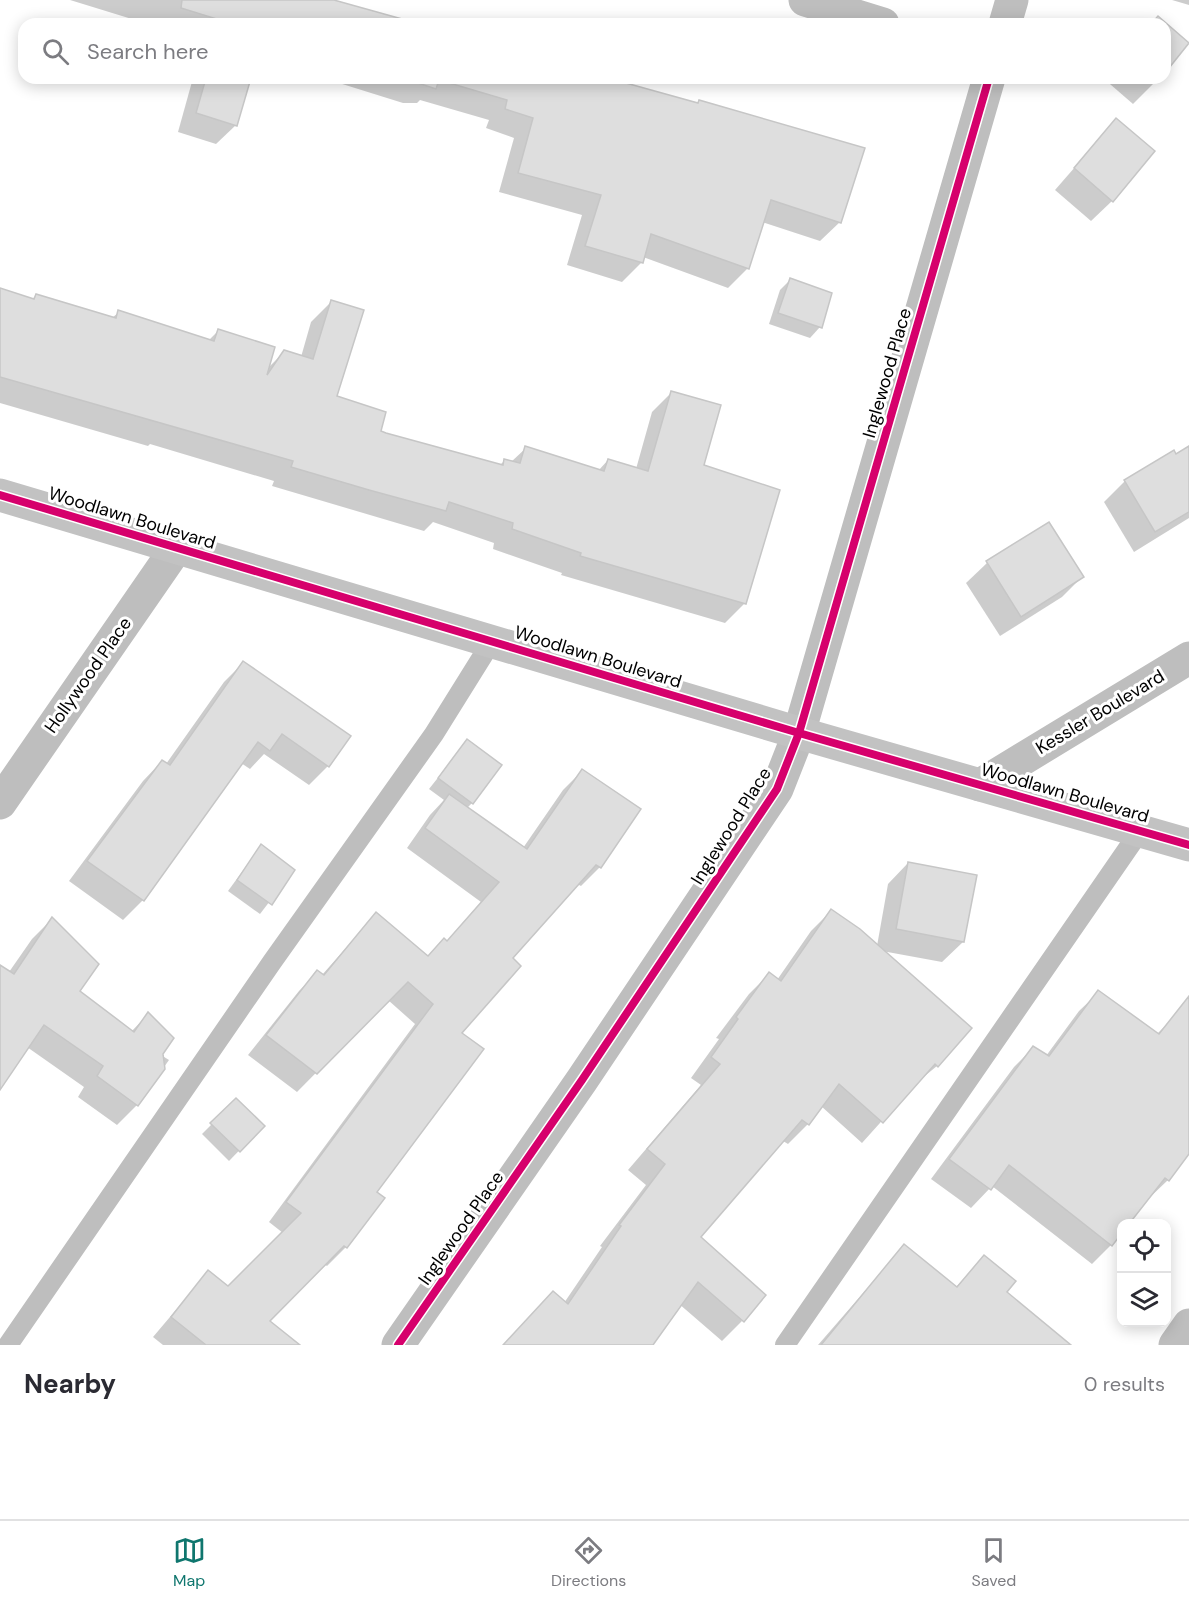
<!DOCTYPE html>
<style>
:root{--surface:#fff;--page:#f2f2f3;--text:#2b2b33;--muted:#7c7c81;--line:#e1e1e2;--accent:#0f766e}
body{margin:0;font-family:"DM Sans",sans-serif;background:var(--page);color:var(--text)}
.controls{position:absolute;right:18px;bottom:18px;display:grid;overflow:hidden;border-radius:12px;box-shadow:0 3px 15px #0003}
.controls button{width:54px;height:54px;display:grid;place-items:center;padding:0;border:0;border-bottom:2px solid var(--line);background:var(--surface);color:var(--text);font:30px sans-serif}
.list{margin:0;padding:0;list-style:none}
h2{display:flex;justify-content:space-between;align-items:center;height:78px;margin:0;padding:0 24px;font-size:26px}
h2 small{font-size:20px;font-weight:400;color:var(--muted)}
.icon{flex:none;width:33px;height:33px;fill:none;stroke:currentColor;stroke-width:2;stroke-linecap:round;stroke-linejoin:round}
.map{position:relative;flex:none;width:1189px;height:1345px;overflow:hidden}
.search{position:absolute;background:var(--surface);box-shadow:0 3px 15px #0003;left:18px;right:18px;top:18px;height:66px;display:flex;align-items:center;gap:15px;box-sizing:border-box;padding:0 21px;border-radius:18px;color:var(--muted);font-size:22px}
.sheet{height:174px;background:var(--surface)}
nav{display:flex;justify-content:space-around;align-items:center;box-sizing:border-box;height:84px;border-top:2px solid var(--line);background:var(--surface);font-size:16px;color:var(--muted)}
nav a{display:grid;justify-items:center;gap:3px}
nav .on{color:var(--accent)}
.map>svg:first-child{display:block}
.shadow{fill:#0003}
.building{fill:#dedede;stroke:#c6c6c6;stroke-width:1.5}
.lines{fill:none;stroke-linecap:round;stroke-linejoin:round}
.lane{stroke:#bebebe;stroke-width:20}
.street{stroke:#bebebe;stroke-width:33}
.secondary{stroke:#c2c2c2;stroke-width:33}
.cycleway-casing{stroke:#fff;stroke-width:11}
.cycleway{stroke:#d6006c;stroke-width:8}
.labels{text-anchor:middle;dominant-baseline:central;stroke-width:6;stroke-linejoin:round;paint-order:stroke}
.street-label{font-size:18px;fill:#000;stroke:#fff}
</style>
<div class="map">
<svg width="1189" height="1345" viewBox="0 0 1189 1345">
<rect width="100%" height="100%" fill="#fff"/>
<g class="shadow">
<polygon points="70,0 331,0 410,23 413,19 430,24 148,24"/>
<polygon points="1172,0 1189,0 1189,5"/>
<polygon points="193,78 250,78 236,125 216,144 178,132"/>
<polygon points="323,78 604,78 840,222 820,241 762,222 748,268 728,288 643,257 642,262 622,282 567,265 582,215 499,192 514,138 486,128 489,120 420,100 417,103 403,103"/>
<polygon points="1103,78 1159,78 1133,104"/>
<polygon points="1116,120 1112,201 1091,221 1055,190"/>
<polygon points="790,280 820,327 810,338 769,324 780,290"/>
<polygon points="0,290 32,299 36,296 112,318 119,312 208,341 218,331 267,369 284,352 301,357 311,322 331,302 336,397 379,432 499,466 505,460 511,462 526,448 598,471 608,460 636,469 652,412 672,392 702,466 745,603 725,623 561,575 562,573 493,549 494,543 433,522 424,531 272,486 274,481 150,444 148,446 0,403"/>
<polygon points="1189,448 1189,518 1134,552 1104,502 1125,481"/>
<polygon points="1049,524 1082,577 1062,597 1000,636 966,583 987,563"/>
<polygon points="243,663 328,766 309,785 264,754 250,769 241,763 143,900 123,920 69,881 143,781 162,761 166,764 224,682"/>
<polygon points="467,741 472,803 467,808 523,848 563,790 582,771 600,867 581,886 577,884 511,959 460,1033 346,1247 327,1266 324,1264 268,1321 275,1327 261,1345 163,1345 153,1337 208,1272 228,1288 283,1233 269,1222 415,1024 388,1000 297,1092 248,1055 299,991 318,972 322,975 376,914 427,957 446,942 481,902 407,848 430,815 444,800 429,789"/>
<polygon points="261,846 293,871 260,914 228,891"/>
<polygon points="908,863 963,942 942,962 882,951 937,1066 915,1084 862,1143 821,1106 808,1124 788,1144 783,1141 699,1237 742,1321 722,1341 678,1303 649,1299 611,1345 503,1345 533,1313 564,1303 602,1247 600,1246 646,1185 628,1170 701,1085 691,1078 719,1039 716,1038 749,994 769,974 777,980 811,931 831,911 877,946 888,884"/>
<polygon points="52,919 78,991 131,1032 148,1014 161,1055 169,1060 137,1105 117,1125 78,1097 84,1087 27,1047 0,1087 0,985 32,939"/>
<polygon points="1099,992 1157,1034 1175,1016 1189,1028 1189,1151 1168,1180 1122,1224 1111,1245 1092,1264 992,1186 971,1208 931,1179 1014,1067 1033,1048 1046,1056 1079,1011"/>
<polygon points="236,1100 263,1126 229,1161 202,1134"/>
<polygon points="904,1246 955,1288 984,1257 1005,1292 1051,1331 1039,1345 818,1345"/>
</g>
<g class="building">
<polygon points="182,0 334,0 420,24 222,24 223,21 181,8"/>
<polygon points="1158,16 1189,43 1165,73 1165,24 1151,24"/>
<polygon points="206,78 251,78 237,126 196,113"/>
<polygon points="403,78 608,78 698,103 699,100 865,148 841,223 771,200 749,269 651,234 643,263 585,246 601,195 518,173 533,118 505,109 507,100 439,80 436,89"/>
<polygon points="1116,118 1155,151 1113,202 1074,168"/>
<polygon points="790,278 832,293 822,328 778,313"/>
<polygon points="0,288 34,299 36,294 116,318 118,310 214,341 218,329 275,347 267,375 284,350 313,359 331,300 364,310 337,396 386,412 381,431 386,433 503,465 504,459 520,463 525,446 604,471 608,459 648,471 671,391 721,405 704,465 780,490 746,604 580,556 581,553 512,529 513,523 449,502 446,511 369,490 291,467 293,461 0,377"/>
<polygon points="1189,446 1189,512 1155,532 1124,480 1174,450 1176,454"/>
<polygon points="1049,522 1084,577 1021,617 986,561"/>
<polygon points="243,661 351,736 329,767 282,734 270,751 258,742 144,901 87,861 162,760 170,765"/>
<polygon points="467,739 502,765 473,804 438,778"/>
<polygon points="582,769 641,809 601,868 596,865 513,958 521,966 462,1033 484,1049 377,1192 385,1198 347,1248 344,1246 270,1321 300,1345 206,1345 171,1317 208,1270 228,1286 301,1213 286,1202 433,1004 408,982 317,1074 266,1035 317,970 324,975 376,912 428,956 444,938 447,941 499,882 425,828 449,794 527,849"/>
<polygon points="261,844 295,870 272,905 237,880"/>
<polygon points="908,862 977,875 964,942 896,929"/>
<polygon points="831,909 860,929 972,1028 938,1067 935,1064 883,1123 839,1084 809,1125 802,1120 701,1237 766,1295 744,1322 698,1282 653,1345 503,1345 553,1291 568,1304 621,1226 619,1225 665,1164 647,1149 720,1064 711,1057 738,1019 736,1017 769,972 781,981"/>
<polygon points="52,917 99,964 80,991 134,1032 148,1012 174,1038 163,1054 165,1069 138,1106 97,1076 103,1066 44,1025 0,1090 0,965 14,974"/>
<polygon points="1098,990 1159,1034 1189,996 1189,1154 1169,1181 1165,1178 1129,1224 1122,1224 1122,1233 1112,1246 1009,1165 991,1190 949,1159 1033,1046 1049,1056"/>
<polygon points="236,1098 265,1126 240,1152 210,1123"/>
<polygon points="904,1244 957,1287 984,1255 1016,1281 1007,1292 1071,1345 821,1345"/>
</g>
<g class="lines">
<g class="lane">
<polyline points="8,1345 272,962 434,734 492,641"/>
<polyline points="785,1345 1140,831"/>
</g>
<g class="street">
<polyline points="805,0 883,24"/>
<polyline points="1005,24 1012,0"/>
<polyline points="980,785 1189,658"/>
<polyline points="0,803 177,547"/>
<polyline points="398,1345 582,1080 777,789 799,733 989,78"/>
<polyline points="1175,1345 1189,1325"/>
</g>
<polyline class="secondary" points="0,495 799,733 1189,845"/>
<g class="cycleway-casing">
<g id="cycleway">
<polyline points="0,495 799,733 1189,845"/>
<polyline points="398,1345 582,1080 777,789 799,733 989,78"/>
</g>
</g>
<use href="#cycleway" class="cycleway"/>
</g>
<g class="labels">
<g class="street-label">
<text transform="translate(887 373) rotate(-74)">Inglewood Place</text>
<text transform="translate(132 518) rotate(17)">Woodlawn Boulevard</text>
<text transform="translate(598 657) rotate(17)">Woodlawn Boulevard</text>
<text transform="translate(88 675) rotate(-55)">Hollywood Place</text>
<text transform="translate(1100 712) rotate(-31)">Kessler Boulevard</text>
<text transform="translate(1065 793) rotate(16)">Woodlawn Boulevard</text>
<text transform="translate(731 826) rotate(-58)">Inglewood Place</text>
<text transform="translate(461 1228) rotate(-55)">Inglewood Place</text>
</g>
</g>
</svg>
<div class="controls">
<button><svg class="icon" aria-label="locate" viewBox="0 0 24 24"><circle cx="12" cy="12" r="6"/><path d="M12 2v4M12 18v4M2 12h4M18 12h4"/></svg></button>
<button><svg class="icon" aria-label="layers" viewBox="0 0 24 24"><path d="M12 4l9 5-9 5-9-5zM3 14l9 5 9-5"/></svg></button>
</div>
<div class="search"><svg class="icon" aria-label="search" viewBox="0 0 24 24"><circle cx="10" cy="10" r="6"/><path d="M15 15l6 6"/></svg>Search here</div>
</div>
<section class="sheet">
<h2>Nearby<small>0 results</small></h2>
<ul class="list">
</ul>
</section>
<nav>
<a class="on"><svg class="icon" aria-label="map" viewBox="0 0 24 24"><path d="M3 6l6-2 6 2 6-2v14l-6 2-6-2-6 2zM9 4v14M15 6v14"/></svg>Map</a>
<a><svg class="icon" aria-label="directions" viewBox="0 0 24 24"><path d="M12 3l9 9-9 9-9-9zM9 14v-3h6M13 9l2 2-2 2"/></svg>Directions</a>
<a><svg class="icon" aria-label="saved" viewBox="0 0 24 24"><path d="M7 4h10v16l-5-4-5 4z"/></svg>Saved</a>
</nav>
